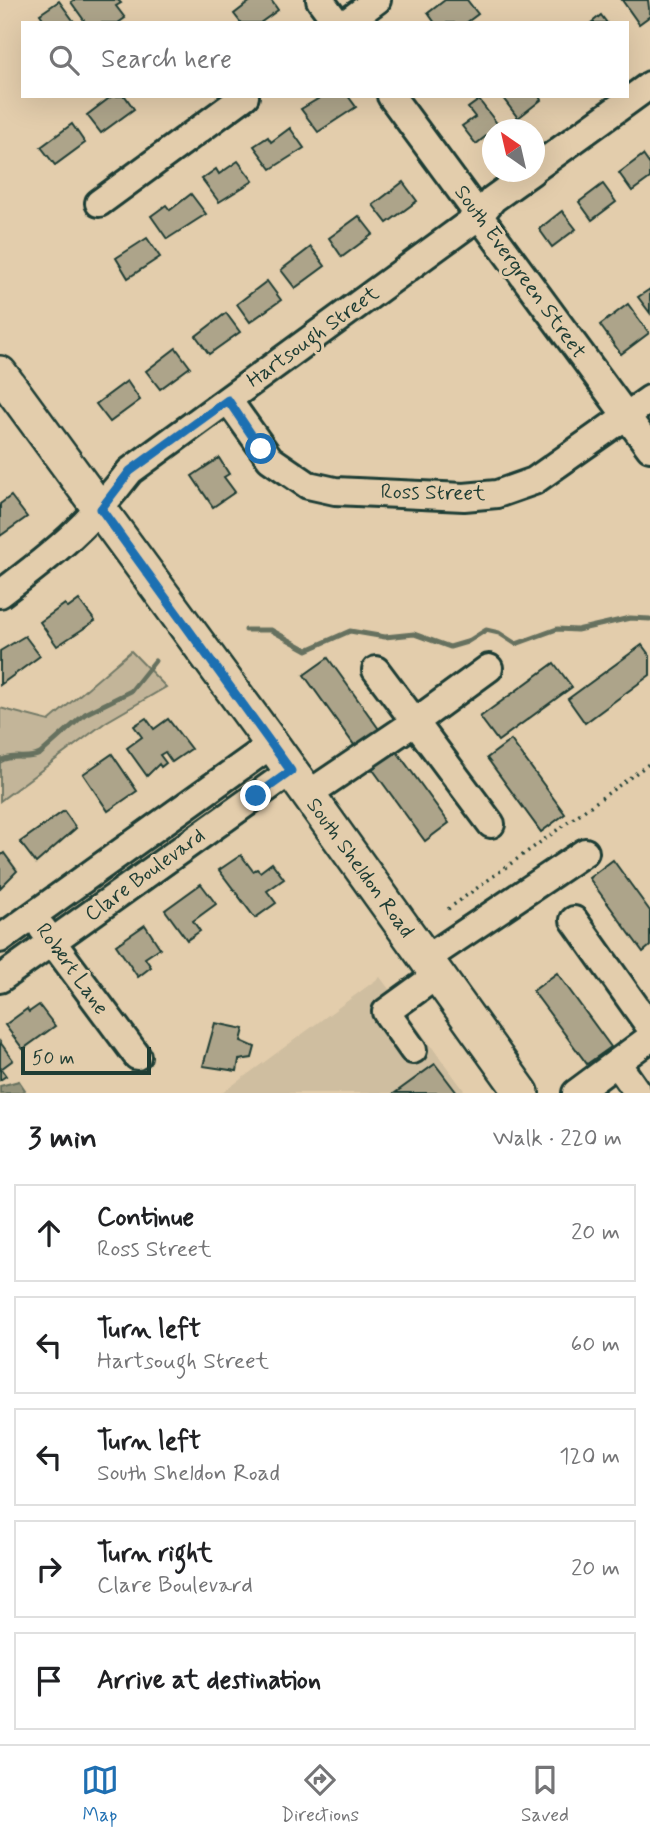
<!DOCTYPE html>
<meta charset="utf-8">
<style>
:root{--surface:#fff;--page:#f6f6f6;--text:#202124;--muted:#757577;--line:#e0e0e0;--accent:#1f6fb2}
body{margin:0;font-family:Mynerve,sans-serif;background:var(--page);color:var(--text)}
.compass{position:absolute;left:482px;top:119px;width:63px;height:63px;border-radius:50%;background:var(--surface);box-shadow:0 7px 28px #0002;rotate:326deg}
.scale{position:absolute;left:21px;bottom:18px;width:130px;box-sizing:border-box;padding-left:7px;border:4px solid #1f3d34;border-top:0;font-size:19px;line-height:24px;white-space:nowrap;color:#1f3d34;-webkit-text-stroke:5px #e3cdac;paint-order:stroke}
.stop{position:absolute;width:21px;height:21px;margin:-16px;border:5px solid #1f6fb2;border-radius:50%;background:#fff}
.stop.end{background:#1f6fb2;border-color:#fff;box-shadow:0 2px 7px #0008}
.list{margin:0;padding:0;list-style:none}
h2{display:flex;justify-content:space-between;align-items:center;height:91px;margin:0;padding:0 28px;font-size:30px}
h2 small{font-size:23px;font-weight:400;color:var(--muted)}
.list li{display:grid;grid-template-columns:46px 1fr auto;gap:21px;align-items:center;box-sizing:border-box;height:98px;margin:0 14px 14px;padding:0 14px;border:2px solid var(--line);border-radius:0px}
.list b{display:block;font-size:26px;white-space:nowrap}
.list p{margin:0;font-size:23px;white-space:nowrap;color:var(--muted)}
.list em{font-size:23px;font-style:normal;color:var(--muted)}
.icon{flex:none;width:38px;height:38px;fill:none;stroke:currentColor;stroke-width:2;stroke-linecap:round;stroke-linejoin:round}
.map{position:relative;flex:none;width:650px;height:1093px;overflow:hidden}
.search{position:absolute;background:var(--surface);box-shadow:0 7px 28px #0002;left:21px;right:21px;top:21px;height:77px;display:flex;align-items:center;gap:18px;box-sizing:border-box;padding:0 24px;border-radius:0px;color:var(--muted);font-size:26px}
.sheet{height:651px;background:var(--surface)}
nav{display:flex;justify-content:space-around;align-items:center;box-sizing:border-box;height:98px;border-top:2px solid var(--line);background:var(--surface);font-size:19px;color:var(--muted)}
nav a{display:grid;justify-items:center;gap:4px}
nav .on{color:var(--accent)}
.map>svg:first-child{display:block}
.built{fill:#cfbea0}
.green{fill:#c3b599;stroke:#717966;stroke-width:2}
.water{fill:#95947c;stroke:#66715f;stroke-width:2}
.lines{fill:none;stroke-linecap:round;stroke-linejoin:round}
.stream{stroke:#66715f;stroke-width:5}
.building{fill:#ada48a;stroke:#1f3d34;stroke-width:2}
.minor-casing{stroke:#1f3d34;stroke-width:32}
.major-casing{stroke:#1f3d34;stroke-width:38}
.path{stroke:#1f3d34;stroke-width:3.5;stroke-dasharray:2 5;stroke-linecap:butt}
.minor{stroke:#e3cdac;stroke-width:26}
.major{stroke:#e3cdac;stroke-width:33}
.route{stroke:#1f6fb2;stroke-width:9}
.labels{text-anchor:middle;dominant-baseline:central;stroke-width:6;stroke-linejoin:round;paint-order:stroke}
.street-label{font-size:21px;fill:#1f3d34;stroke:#e3cdac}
</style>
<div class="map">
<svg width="650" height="1093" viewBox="0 0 650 1093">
<rect width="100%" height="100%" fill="#e3cdac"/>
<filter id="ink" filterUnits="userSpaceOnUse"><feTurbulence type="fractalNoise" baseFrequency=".0143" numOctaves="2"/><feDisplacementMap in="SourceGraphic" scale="14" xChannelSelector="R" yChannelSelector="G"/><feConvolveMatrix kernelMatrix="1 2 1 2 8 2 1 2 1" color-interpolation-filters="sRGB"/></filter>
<g filter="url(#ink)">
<polygon class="built" points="380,977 466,1093 222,1093"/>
<polygon class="green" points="131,651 166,687 106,722 0,801 0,708 49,721"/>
<polygon class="water" points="19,1081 25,1090 20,1093 0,1093 0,1086"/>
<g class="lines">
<g class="stream">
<polyline points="246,630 271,630 307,650 350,631 385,637 414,634 450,647 467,642 486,630 499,633 516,644 557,629 577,630 630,618 650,619"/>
<path d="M0 761C14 753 26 761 40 754L85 714 131 691 155 661"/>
</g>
</g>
<g class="building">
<polygon points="74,0 118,0 121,3 116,6 125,18 118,23 86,23 71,2"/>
<polygon points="252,0 271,0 278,10 260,23 241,23 234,14"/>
<polygon points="445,0 467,0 478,14 466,23 435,23 428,13"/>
<polygon points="622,0 648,0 650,16 639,24"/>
<polygon points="59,1 75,23 46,23 40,14"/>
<polygon points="601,15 607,23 591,23"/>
<polygon points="112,96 125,96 134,109 101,133 87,115"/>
<polygon points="323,96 348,96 356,107 318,132 301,109"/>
<polygon points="505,96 539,96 541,100 518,118 503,98"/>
<polygon points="479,100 499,126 476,144 462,126 475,117 468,108"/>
<polygon points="72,124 85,143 55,165 41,147"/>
<polygon points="290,128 304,148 271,169 254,146 268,137 271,142"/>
<polygon points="643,155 650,165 650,178 632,191 619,173"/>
<polygon points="238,161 253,181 219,202 202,179 216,169 219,174"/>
<polygon points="403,182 417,201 387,223 373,205"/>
<polygon points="603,184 616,202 592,220 579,202"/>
<polygon points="191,194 206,214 167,239 151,216 166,205 170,210"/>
<polygon points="562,211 576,229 552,247 539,229"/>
<polygon points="359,216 373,234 342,257 329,238"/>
<polygon points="147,238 160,257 128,278 116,258"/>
<polygon points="311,247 325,266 295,288 281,270"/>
<polygon points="267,281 281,300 250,322 237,304"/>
<polygon points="650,289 650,313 638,297"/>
<polygon points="628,304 649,333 621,354 600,325"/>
<polygon points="226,313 240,332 209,354 196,336"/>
<polygon points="176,348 190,367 160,389 146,371"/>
<polygon points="127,381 140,400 110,422 96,404"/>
<polygon points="219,458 229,474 224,477 235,492 213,507 192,476"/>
<polygon points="11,496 27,517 0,536 0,504"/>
<polygon points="79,600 95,621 57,646 40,622 65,604 68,608"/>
<polygon points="25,636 40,656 0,685 0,651"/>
<polygon points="642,645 650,656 650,675 585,723 568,699"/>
<polygon points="328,658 381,732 357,749 304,675"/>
<polygon points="554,663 572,687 498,741 480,717"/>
<polygon points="146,718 154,729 168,719 191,749 172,762 165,752 160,755 166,763 161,767 159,764 147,776 127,748 142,737 134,726"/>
<polygon points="511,740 565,814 541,832 487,758"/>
<polygon points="395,749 449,823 425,841 371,767"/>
<polygon points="112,754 137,791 108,811 83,774"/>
<polygon points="64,811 76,828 36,863 20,842"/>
<polygon points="4,853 17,871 0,888 0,856"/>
<polygon points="241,855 253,871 257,869 260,872 272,863 284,879 267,891 276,903 255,918 219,870"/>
<polygon points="613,860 650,911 650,946 643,952 589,878"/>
<polygon points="201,884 216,904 193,921 200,931 187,940 165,910"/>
<polygon points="145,925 160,948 145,958 151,967 138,977 116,945"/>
<polygon points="557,973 611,1047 587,1064 533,991"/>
<polygon points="39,1005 55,1026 23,1049 5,1025 27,1009 29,1012"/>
<polygon points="215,1023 244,1029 241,1041 255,1047 252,1058 239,1060 237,1071 203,1066"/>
<polygon points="0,1042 13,1060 1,1069 6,1076 0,1080"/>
<polygon points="435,1064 457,1093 395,1093"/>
</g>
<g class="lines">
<g class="minor-casing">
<g id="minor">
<polyline points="320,0 337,23"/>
<polyline points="346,23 377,0"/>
<polyline points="391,96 650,448"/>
<polyline points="534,169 650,85"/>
<polyline points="99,203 245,96"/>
<polyline points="228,400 270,459 308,485 335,491 464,497 497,494 534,481 650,399"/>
<path d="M0 594C55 553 88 526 130 471L479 216 493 199 531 172"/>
<polyline points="376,670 415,722 489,668"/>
<polyline points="307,795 415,722 491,824"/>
<polyline points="574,920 650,1027"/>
<polyline points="42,928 137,1056"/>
<polyline points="0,939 272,744"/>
<polyline points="426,959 585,852"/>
<polyline points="0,979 291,771"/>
<polyline points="413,1050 386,1012 437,975"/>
<polyline points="617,1063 638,1093"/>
<polyline points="576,1093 650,1038"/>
</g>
</g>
<g class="major-casing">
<polyline id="major" points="0,373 272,744 522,1093"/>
</g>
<polyline class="path" points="448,909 650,763"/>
<use href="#minor" class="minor"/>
<use href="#major" class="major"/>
</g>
</g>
<g class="lines" filter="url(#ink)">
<polyline class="route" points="256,796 291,771 101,509 130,471 228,400 261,449"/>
</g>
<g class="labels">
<g class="street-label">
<text transform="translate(520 272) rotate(54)">South Evergreen Street</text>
<text transform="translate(313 337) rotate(-36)">Hartsough Street</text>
<text transform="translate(433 493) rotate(1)">Ross Street</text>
<text transform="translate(360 868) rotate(54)">South Sheldon Road</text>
<text transform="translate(145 875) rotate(-36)">Clare Boulevard</text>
<text transform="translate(72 969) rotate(54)">Robert Lane</text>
</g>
</g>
</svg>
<svg class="compass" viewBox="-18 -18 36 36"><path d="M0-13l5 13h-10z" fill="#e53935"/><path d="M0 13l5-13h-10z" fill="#757577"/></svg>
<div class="scale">50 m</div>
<div class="stop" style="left:261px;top:449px"></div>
<div class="stop end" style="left:256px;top:796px"></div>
<div class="search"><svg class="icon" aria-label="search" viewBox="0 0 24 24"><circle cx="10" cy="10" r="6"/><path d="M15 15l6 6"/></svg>Search here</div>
</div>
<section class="sheet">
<h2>3 min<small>Walk · 220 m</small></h2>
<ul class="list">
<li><svg class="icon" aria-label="ahead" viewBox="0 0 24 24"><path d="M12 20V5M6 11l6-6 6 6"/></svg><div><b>Continue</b><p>Ross Street</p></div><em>20 m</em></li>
<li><svg class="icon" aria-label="left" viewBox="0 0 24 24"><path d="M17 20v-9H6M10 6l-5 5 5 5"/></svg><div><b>Turn left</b><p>Hartsough Street</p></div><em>60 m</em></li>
<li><svg class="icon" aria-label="left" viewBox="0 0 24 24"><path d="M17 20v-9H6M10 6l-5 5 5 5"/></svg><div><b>Turn left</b><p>South Sheldon Road</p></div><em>120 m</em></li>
<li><svg class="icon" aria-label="right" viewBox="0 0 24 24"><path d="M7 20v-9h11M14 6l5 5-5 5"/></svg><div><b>Turn right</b><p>Clare Boulevard</p></div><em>20 m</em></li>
<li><svg class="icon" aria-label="arrive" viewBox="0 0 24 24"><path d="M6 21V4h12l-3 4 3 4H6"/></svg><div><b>Arrive at destination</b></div></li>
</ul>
</section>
<nav>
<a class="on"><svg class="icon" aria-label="map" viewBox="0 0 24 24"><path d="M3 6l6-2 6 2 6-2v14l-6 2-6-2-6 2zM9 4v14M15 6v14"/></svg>Map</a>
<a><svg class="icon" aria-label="directions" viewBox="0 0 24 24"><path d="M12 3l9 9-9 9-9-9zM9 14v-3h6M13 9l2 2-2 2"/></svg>Directions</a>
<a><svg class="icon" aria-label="saved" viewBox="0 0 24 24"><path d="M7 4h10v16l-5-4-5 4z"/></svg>Saved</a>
</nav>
